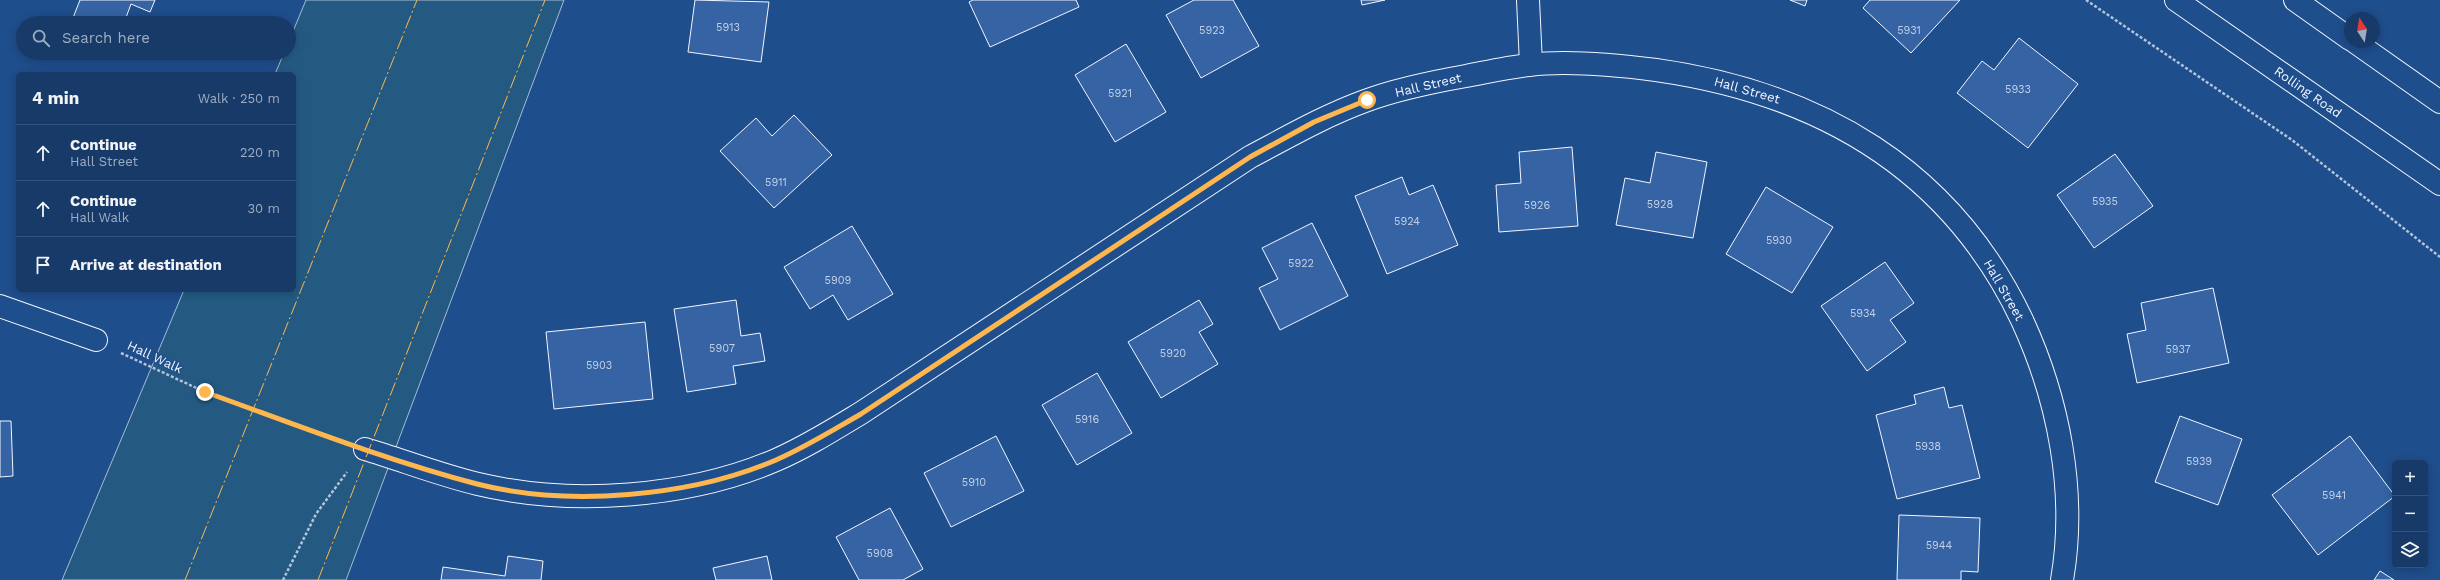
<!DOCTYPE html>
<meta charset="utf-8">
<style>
:root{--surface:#173a69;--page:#20416f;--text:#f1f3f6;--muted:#9eadc0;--line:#36547d}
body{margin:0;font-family:"Work Sans",sans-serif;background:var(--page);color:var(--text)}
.controls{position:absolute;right:12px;bottom:12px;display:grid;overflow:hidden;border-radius:6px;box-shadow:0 2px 10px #0003}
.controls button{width:36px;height:36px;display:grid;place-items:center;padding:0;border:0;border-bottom:1px solid var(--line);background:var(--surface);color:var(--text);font:20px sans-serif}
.compass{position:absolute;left:2344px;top:12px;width:36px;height:36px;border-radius:50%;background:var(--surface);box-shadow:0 2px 10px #0003;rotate:348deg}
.stop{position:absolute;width:12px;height:12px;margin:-9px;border:3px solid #ffb74d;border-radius:50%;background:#fff}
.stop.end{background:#ffb74d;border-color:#fff;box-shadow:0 1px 4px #0008}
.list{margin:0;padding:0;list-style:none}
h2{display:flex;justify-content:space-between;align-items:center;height:52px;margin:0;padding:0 16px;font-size:17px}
h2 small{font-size:13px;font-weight:400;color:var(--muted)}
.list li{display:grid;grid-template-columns:26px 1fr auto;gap:12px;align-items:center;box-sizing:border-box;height:56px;padding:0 16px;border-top:1px solid var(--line)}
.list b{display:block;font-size:15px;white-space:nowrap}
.list p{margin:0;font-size:13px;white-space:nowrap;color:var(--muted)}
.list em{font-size:13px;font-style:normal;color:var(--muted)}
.icon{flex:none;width:22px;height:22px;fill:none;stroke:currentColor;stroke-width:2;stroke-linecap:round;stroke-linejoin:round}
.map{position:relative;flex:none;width:2440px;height:580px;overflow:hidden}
.search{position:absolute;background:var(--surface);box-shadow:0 2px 10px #0003;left:16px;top:16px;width:280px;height:44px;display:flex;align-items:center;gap:10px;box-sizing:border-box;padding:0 14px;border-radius:22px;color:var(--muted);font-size:15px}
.panel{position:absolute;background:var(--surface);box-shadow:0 2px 10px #0003;left:16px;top:72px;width:280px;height:220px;border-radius:6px}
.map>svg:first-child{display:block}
.green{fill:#245a82;stroke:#a8bbd7}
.building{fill:#3563a3;stroke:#f2f6ff}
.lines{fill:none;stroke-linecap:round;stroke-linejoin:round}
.street-casing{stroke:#f2f6ff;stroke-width:24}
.primary-casing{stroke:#f2f6ff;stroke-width:24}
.path{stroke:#b3c4dc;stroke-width:2.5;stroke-dasharray:3 2;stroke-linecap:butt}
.street{stroke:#1f4e8c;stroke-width:22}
.primary{stroke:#1f4e8c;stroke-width:22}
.power{stroke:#ffb74d;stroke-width:1;stroke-dasharray:14 3 2 3;stroke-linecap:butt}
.route{stroke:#ffb74d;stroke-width:5}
.labels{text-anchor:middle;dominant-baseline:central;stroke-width:3;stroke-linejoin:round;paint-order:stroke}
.number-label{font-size:11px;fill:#c3d1e8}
.street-label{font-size:13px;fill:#f2f6ff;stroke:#1f4e8c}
</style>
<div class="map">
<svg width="2440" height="580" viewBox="0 0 2440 580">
<rect width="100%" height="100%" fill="#1f4e8c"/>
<polygon class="green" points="306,0 564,0 346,580 62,580 184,290 294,290 294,74 275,74 284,53 289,53 289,41"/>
<g class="building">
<polygon points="80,0 155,0 150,12 131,4 124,23 71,23"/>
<polygon points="695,0 769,2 761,62 688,52"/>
<polygon points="973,0 1076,0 1079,7 990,47 969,2"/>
<polygon points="1194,0 1233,0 1259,46 1201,78 1166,15"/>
<polygon points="1361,0 1385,0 1362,5"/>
<polygon points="1790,0 1807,0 1805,6"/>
<polygon points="1870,0 1960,0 1911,53 1863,8"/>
<polygon points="2019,38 2078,84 2028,148 1957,93 1982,61 1994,70"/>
<polygon points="1126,44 1166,112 1115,142 1075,75"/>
<polygon points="794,115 832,155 774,208 720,151 756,118 772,136"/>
<polygon points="1572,147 1578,226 1499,232 1496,185 1521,183 1519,152"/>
<polygon points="1656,152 1707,162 1693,238 1616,225 1625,178 1650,183"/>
<polygon points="2115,154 2153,206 2094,248 2057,195"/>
<polygon points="1402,177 1409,195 1433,185 1458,245 1387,274 1355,196"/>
<polygon points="1766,187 1833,227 1792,293 1726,254"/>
<polygon points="1312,223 1348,296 1280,330 1259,288 1278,279 1262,248"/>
<polygon points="852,226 893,294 848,320 833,295 810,309 784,267"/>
<polygon points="1885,262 1914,303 1890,320 1906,342 1867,371 1821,306"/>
<polygon points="2213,288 2229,363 2137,383 2127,334 2146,330 2141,303"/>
<polygon points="736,300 741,336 760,333 765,361 733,366 736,384 687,392 674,309"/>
<polygon points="1199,300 1213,324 1199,332 1218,364 1161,398 1128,342"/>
<polygon points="645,322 653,399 554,409 546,332"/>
<polygon points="1097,373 1132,433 1077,465 1042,405"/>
<polygon points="1944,387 1949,408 1962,405 1980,478 1897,499 1876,415 1916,404 1914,395"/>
<polygon points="2180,416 2242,439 2218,505 2155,482"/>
<polygon points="0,421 11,421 13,476 0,477"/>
<polygon points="996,436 1024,491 951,527 924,473"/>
<polygon points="2350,436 2395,496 2318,555 2272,495"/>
<polygon points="890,508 923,569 903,580 859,580 836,537"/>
<polygon points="1899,515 1980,518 1978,572 1961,571 1961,580 1897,580"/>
<polygon points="508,556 543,561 541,580 441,580 443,567 505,576"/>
<polygon points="767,556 772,580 716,580 713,568"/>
<polygon points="2380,571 2394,580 2374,580"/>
</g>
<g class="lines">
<g class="street-casing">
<g id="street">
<polyline points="1528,0 1531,64"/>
<polyline points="0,306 96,340"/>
<path d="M365 449C402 460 440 475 478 484 571 506 688 498 776 460 806 447 833 430 861 413L1250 157C1288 137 1324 116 1365 101 1397 89 1432 82 1466 76 1487 72 1508 67 1529 65 1568 60 1617 65 1656 70 1818 93 1950 168 2022 320 2059 400 2077 493 2062 580"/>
</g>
</g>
<g class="primary-casing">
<g id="primary">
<polyline points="2176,0 2440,184"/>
<polyline points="2295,0 2350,39"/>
<polyline points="2355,42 2440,102"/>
</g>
</g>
<g class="path">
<polyline points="2086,0 2292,140 2440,257"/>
<polyline points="121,353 205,392 339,440"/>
<polyline points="283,580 316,514 347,472"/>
</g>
<use href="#street" class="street"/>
<use href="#primary" class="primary"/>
<g class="power">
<polyline points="185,580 417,0"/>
<polyline points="318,580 545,0"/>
</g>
</g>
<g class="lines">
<path class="route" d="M205 392C294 424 385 460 477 484 568 507 690 497 776 460 806 447 833 430 861 414L1250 157 1314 122 1367 100"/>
</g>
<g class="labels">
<g class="number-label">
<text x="728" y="27">5913</text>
<text x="1212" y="30">5923</text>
<text x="1909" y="30">5931</text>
<text x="2018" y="89">5933</text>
<text x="1120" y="93">5921</text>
<text x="776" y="182">5911</text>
<text x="2105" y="201">5935</text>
<text x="1660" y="204">5928</text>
<text x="1537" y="205">5926</text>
<text x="1407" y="221">5924</text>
<text x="1779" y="240">5930</text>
<text x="1301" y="263">5922</text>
<text x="838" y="280">5909</text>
<text x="1863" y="313">5934</text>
<text x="722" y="348">5907</text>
<text x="2178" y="349">5937</text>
<text x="1173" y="353">5920</text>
<text x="599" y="365">5903</text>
<text x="1087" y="419">5916</text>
<text x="1928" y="446">5938</text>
<text x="2199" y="461">5939</text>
<text x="974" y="482">5910</text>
<text x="2334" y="495">5941</text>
<text x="1939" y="545">5944</text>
<text x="880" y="553">5908</text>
</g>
<g class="street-label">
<text transform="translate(1428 85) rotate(-13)">Hall Street</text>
<text transform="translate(1747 90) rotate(16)">Hall Street</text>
<text transform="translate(2308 92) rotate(35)">Rolling Road</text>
<text transform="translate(2004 290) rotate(60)">Hall Street</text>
<text transform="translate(155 357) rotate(25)">Hall Walk</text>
</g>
</g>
</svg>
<div class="controls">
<button>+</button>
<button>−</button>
<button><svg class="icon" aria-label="layers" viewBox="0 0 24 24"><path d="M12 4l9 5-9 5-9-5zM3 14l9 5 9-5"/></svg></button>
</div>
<svg class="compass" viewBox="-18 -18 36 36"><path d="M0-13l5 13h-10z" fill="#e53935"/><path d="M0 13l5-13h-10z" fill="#9eadc0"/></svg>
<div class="stop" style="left:1367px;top:100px"></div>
<div class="stop end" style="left:205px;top:392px"></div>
<div class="search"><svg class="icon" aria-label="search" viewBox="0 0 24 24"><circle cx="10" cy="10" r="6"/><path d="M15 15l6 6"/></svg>Search here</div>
<section class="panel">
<h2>4 min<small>Walk · 250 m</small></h2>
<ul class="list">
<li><svg class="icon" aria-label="ahead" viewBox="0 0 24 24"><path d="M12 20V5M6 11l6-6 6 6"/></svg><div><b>Continue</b><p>Hall Street</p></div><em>220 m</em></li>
<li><svg class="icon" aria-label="ahead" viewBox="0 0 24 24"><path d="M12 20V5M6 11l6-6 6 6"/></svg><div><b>Continue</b><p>Hall Walk</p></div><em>30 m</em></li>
<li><svg class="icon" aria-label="arrive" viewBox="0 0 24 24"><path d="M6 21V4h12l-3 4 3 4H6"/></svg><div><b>Arrive at destination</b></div></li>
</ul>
</section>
</div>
